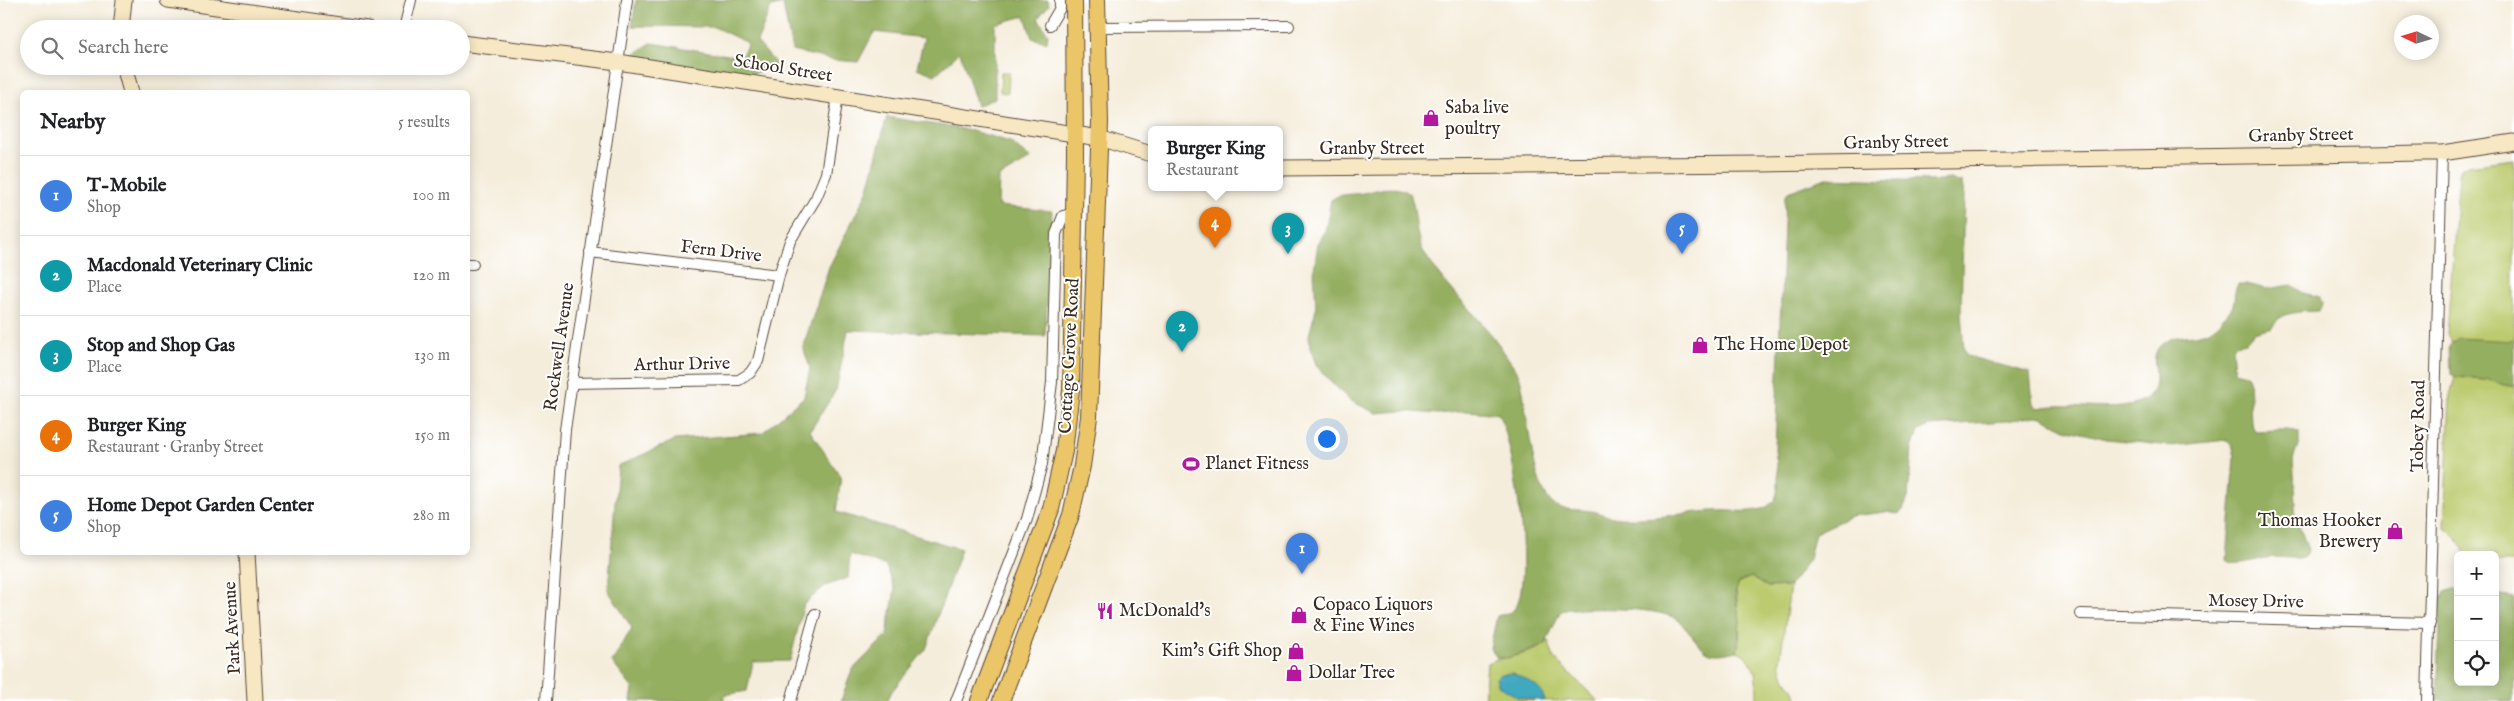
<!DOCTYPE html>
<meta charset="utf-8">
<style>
:root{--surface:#fff;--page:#f6f6f6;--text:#202124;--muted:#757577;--line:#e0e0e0;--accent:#b45309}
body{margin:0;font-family:"IM FELL English",serif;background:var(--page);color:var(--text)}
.controls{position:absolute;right:15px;bottom:15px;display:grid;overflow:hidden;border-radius:8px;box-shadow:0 2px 12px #0003}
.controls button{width:45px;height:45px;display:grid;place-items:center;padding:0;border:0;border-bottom:1px solid var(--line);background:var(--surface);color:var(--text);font:25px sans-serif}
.compass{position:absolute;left:2394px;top:15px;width:45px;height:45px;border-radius:50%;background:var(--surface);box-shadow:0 2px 12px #0003;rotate:274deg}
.you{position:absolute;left:1326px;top:438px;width:18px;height:18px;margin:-12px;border:4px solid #fff;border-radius:50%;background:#1a73e8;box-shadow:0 0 0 8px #1a73e833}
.badge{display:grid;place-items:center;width:32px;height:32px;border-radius:50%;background:var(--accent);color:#fff;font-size:16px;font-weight:700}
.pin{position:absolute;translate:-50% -41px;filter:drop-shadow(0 1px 2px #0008)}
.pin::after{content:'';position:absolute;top:26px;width:18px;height:15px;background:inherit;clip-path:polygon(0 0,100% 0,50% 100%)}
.popup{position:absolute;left:1148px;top:126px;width:135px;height:65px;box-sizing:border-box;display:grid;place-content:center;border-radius:8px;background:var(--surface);filter:drop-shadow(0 1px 4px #0005);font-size:16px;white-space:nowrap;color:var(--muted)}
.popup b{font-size:19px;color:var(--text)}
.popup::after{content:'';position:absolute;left:50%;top:100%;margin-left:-10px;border:10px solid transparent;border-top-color:var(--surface)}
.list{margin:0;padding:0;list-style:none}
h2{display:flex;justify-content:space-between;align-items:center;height:65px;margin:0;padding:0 20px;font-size:21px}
h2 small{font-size:16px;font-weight:400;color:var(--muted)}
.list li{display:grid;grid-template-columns:32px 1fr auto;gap:15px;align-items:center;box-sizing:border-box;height:80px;padding:0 20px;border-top:1px solid var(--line)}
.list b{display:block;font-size:19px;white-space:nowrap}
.list p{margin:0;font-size:16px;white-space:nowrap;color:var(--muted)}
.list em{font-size:16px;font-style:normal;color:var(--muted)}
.icon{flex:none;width:28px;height:28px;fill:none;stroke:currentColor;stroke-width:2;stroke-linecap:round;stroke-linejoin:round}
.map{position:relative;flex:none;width:2514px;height:701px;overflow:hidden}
.search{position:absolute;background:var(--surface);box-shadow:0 2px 12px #0003;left:20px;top:20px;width:450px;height:55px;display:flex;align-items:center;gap:12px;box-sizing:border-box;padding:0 18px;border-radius:28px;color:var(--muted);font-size:19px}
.panel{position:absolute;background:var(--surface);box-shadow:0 2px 12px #0003;left:20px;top:90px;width:450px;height:465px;border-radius:8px}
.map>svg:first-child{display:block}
.green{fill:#bbcb6e;stroke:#7b7a46}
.forest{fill:#94af61;stroke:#686c40}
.water{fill:#3fa8bf;stroke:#3d696e}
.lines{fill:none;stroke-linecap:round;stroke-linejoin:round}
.street-casing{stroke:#57473a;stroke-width:12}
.secondary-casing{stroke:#57473a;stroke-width:17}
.primary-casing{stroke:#57473a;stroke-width:18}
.street{stroke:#fff;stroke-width:10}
.secondary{stroke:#f7e8c3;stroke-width:15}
.primary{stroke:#ebc669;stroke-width:16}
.labels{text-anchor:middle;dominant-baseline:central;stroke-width:4;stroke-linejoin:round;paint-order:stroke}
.street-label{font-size:18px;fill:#3b2a1e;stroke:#fff}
.poi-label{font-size:18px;fill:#3b2a1e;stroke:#fff;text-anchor:start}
</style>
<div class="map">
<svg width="2514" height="701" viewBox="0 0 2514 701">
<rect width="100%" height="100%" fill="#fff"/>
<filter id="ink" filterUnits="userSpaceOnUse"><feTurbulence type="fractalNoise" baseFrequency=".02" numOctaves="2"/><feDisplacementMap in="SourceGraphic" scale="10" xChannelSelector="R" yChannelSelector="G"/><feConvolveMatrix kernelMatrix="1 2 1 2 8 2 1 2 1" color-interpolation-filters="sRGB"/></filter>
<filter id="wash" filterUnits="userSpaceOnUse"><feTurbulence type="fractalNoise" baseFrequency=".0096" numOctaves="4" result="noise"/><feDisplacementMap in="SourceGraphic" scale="20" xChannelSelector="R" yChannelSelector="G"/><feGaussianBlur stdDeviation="1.12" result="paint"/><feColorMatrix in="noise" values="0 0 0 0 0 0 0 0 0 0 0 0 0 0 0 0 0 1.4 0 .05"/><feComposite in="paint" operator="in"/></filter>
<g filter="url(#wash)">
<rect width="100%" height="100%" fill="#f5eddb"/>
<g class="green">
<polygon points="1001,72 1009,72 1008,93 1000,92"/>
<polygon points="2514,159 2514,341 2452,341 2451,343 2447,334 2459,174 2461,168 2468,165"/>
<polygon points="2455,377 2486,379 2504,385 2514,385 2514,562 2495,562 2495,555 2465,555 2462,545 2444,527 2450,395"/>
<path d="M1751 577 1768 587 1790 586 1780 661C1782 681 1794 684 1798 701H1757C1757 683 1757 658 1737 651L1740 640 1736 588 1739 582Z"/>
<path d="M1548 640 1554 658 1598 701H1544L1545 699 1517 697 1534 701H1484L1487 663C1503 655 1538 656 1548 640Z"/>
</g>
<g class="forest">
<polygon points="636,0 1048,0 1049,5 1038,18 1048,34 1047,42 1032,38 1025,16 995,24 995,98 977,106 960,52 935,75 917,68 924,38 874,32 858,62 833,60 792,51 783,4 771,7 757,42 777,65 736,80 627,59 651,43 741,57 748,43 714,27 632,26"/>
<polygon points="887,117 969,130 1010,142 1031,159 999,177 998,206 1052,211 1045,336 848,330 836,390 810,431 841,477 836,512 961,549 926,649 892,691 887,701 841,701 852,670 887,635 895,589 886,566 850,554 848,578 825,586 804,604 790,661 753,662 747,691 724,695 724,701 631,701 633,689 612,662 632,628 608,590 618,466 675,440 762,433 804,397 810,368 803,347 829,267 867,192"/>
<path d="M1826 178 1930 181 1950 179 1962 183 1964 195 1961 313 1964 351 1967 356 2030 373 2033 404 2038 408C2044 407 2050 406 2056 406 2081 404 2139 418 2153 390 2159 377 2149 358 2160 346 2173 333 2187 338 2203 333 2213 330 2225 317 2231 309 2236 301 2233 292 2238 284H2247L2266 289 2292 285 2303 293 2319 297 2323 305 2319 311C2303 312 2281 310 2272 327L2254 332 2245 342 2236 344 2232 349 2234 371 2246 374 2249 379 2251 423 2255 431C2270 431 2285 428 2299 432V442L2293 460 2296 502 2294 511 2308 550 2306 556C2293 561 2279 555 2266 558 2256 559 2235 568 2227 560L2235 457 2232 444 2227 440 2170 446 2107 439 2065 429 2042 417 2036 416 2006 421 1929 426 1918 431 1912 449 1908 498 1903 510 1898 514 1886 512 1851 516 1815 533 1809 559 1790 586 1768 587 1751 577 1739 582 1735 594 1740 621 1737 651C1704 659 1706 651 1686 629 1683 625 1679 620 1675 618 1650 606 1595 609 1566 609L1560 612 1545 645 1509 658H1497L1490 648 1497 616C1503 614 1511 614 1515 608 1534 581 1514 445 1499 414L1469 411 1438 414 1401 411 1376 413 1349 400 1317 367 1310 348 1309 335 1316 309 1314 270 1318 243 1325 232 1331 200C1340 193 1351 195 1363 193 1379 190 1395 183 1410 194 1418 214 1413 237 1426 256 1450 293 1485 321 1508 358 1512 364 1518 371 1520 378 1528 405 1530 492 1556 506 1566 511 1579 509 1590 511 1596 511 1602 514 1608 516 1618 519 1631 518 1642 518 1672 517 1702 509 1732 511 1784 514 1781 494 1775 450L1785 198 1788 192Z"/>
<polygon points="2458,338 2514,341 2514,385 2504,385 2486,379 2455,377 2450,373 2449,346"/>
<polygon points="2451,589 2458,589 2458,682 2495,682 2495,594 2514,597 2514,701 2437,701 2441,600 2445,591"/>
</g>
<path class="water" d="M1513 673C1524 679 1545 687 1544 701L1517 697 1498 685 1496 678 1500 674Z"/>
</g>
<g filter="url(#ink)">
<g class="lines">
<g class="street-casing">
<g id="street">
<polyline points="1050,25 1060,8 1060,0"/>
<polyline points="1097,27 1289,26"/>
<polyline points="404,29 411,0"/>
<polyline points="590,252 779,275"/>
<polyline points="468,264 473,264"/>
<polyline points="571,383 739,380 750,373 758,361 779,275 790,241 816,198 826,174 838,96"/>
<polyline points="2081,614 2430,623"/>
<polyline points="546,701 565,430 627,0"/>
<polyline points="791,701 815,614"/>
<polyline points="956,701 1027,519 1042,464 1052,382 1056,234 1063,216 1074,213"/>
<polyline points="2427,701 2442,153"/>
</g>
</g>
<g class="secondary-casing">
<g id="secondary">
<polyline points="168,0 367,29"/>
<polyline points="121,29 124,0"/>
<polyline points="461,43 618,62 1099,138 1151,154"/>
<polyline points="124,66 131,92"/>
<polyline points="1279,168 1763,164 2424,153 2442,153 2514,142"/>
<polyline points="247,552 255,701"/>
</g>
</g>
<g class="primary-casing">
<g id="primary">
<polyline points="979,701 1051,509 1064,451 1071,390 1072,339 1075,154 1074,0"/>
<polyline points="1001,701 1071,515 1082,466 1089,417 1100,122 1097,0"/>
</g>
</g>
<use href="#street" class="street"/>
<use href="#secondary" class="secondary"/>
<use href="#primary" class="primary"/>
</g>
</g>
<defs>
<g id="shop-bare" transform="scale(1.35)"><path d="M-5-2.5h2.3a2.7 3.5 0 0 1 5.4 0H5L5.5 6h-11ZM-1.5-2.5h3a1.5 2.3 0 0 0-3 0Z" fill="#b5179e" stroke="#fff" stroke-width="2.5" paint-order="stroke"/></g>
<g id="stadium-bare" transform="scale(1.35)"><path d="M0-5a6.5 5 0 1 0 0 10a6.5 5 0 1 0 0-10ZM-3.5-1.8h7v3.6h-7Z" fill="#b5179e" stroke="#fff" stroke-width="2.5" paint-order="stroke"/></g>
<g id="restaurant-bare" transform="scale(1.35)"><path d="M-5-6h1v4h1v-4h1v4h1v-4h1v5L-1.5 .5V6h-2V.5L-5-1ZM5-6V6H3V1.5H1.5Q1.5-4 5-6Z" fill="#b5179e" stroke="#fff" stroke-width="2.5" paint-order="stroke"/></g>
</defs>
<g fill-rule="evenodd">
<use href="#shop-bare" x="1431" y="118"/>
<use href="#shop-bare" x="1700" y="345"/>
<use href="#stadium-bare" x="1191" y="464"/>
<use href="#shop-bare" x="2395" y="531"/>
<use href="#restaurant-bare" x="1105" y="611"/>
<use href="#shop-bare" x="1299" y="615"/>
<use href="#shop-bare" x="1296" y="651"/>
<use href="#shop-bare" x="1294" y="673"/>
</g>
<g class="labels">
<g class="street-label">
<text transform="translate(783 69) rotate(9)">School Street</text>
<text transform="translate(2301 136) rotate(-1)">Granby Street</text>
<text transform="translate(1896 143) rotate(-1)">Granby Street</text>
<text x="1372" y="149">Granby Street</text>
<text transform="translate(721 252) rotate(7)">Fern Drive</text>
<text transform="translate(560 347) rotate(-82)">Rockwell Avenue</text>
<text transform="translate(1070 356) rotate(-87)">Cottage Grove Road</text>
<text transform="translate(682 365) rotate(-1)">Arthur Drive</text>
<text transform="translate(2419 426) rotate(-89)">Tobey Road</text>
<text transform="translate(2256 602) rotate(1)">Mosey Drive</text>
<text transform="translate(233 628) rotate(-93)">Park Avenue</text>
</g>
<g class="poi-label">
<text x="1445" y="108">Saba live<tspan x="1445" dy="21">poultry</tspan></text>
<text x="1714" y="345">The Home Depot</text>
<text x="1205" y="464">Planet Fitness</text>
<text x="2381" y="521" text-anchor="end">Thomas Hooker<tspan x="2381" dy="21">Brewery</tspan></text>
<text x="1313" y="605">Copaco Liquors<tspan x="1313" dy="21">&amp; Fine Wines</tspan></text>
<text x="1119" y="611">McDonald's</text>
<text x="1282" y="651" text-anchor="end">Kim's Gift Shop</text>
<text x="1308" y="673">Dollar Tree</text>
</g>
</g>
</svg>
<div class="controls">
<button>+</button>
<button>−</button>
<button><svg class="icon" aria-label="locate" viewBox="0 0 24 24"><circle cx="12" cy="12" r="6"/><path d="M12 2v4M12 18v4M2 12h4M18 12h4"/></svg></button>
</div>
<svg class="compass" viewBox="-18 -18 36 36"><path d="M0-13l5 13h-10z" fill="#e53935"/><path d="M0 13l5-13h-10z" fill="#757577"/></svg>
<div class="you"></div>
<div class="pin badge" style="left:1302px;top:574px;background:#3f7fe0">1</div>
<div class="pin badge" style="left:1182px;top:352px;background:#0f9aa8">2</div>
<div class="pin badge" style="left:1288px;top:254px;background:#0f9aa8">3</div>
<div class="pin badge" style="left:1215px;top:248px;background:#e8710a">4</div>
<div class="popup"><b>Burger King</b>Restaurant</div>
<div class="pin badge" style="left:1682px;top:254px;background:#3f7fe0">5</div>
<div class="search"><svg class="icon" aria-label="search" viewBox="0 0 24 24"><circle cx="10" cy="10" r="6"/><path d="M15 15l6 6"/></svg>Search here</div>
<section class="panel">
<h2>Nearby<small>5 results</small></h2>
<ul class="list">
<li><span class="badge" style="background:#3f7fe0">1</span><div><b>T-Mobile</b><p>Shop</p></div><em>100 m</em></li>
<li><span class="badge" style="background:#0f9aa8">2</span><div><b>Macdonald Veterinary Clinic</b><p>Place</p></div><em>120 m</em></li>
<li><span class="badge" style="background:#0f9aa8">3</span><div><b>Stop and Shop Gas</b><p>Place</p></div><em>130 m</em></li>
<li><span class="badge" style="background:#e8710a">4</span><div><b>Burger King</b><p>Restaurant · Granby Street</p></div><em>150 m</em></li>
<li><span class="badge" style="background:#3f7fe0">5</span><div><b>Home Depot Garden Center</b><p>Shop</p></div><em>280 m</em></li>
</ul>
</section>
</div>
